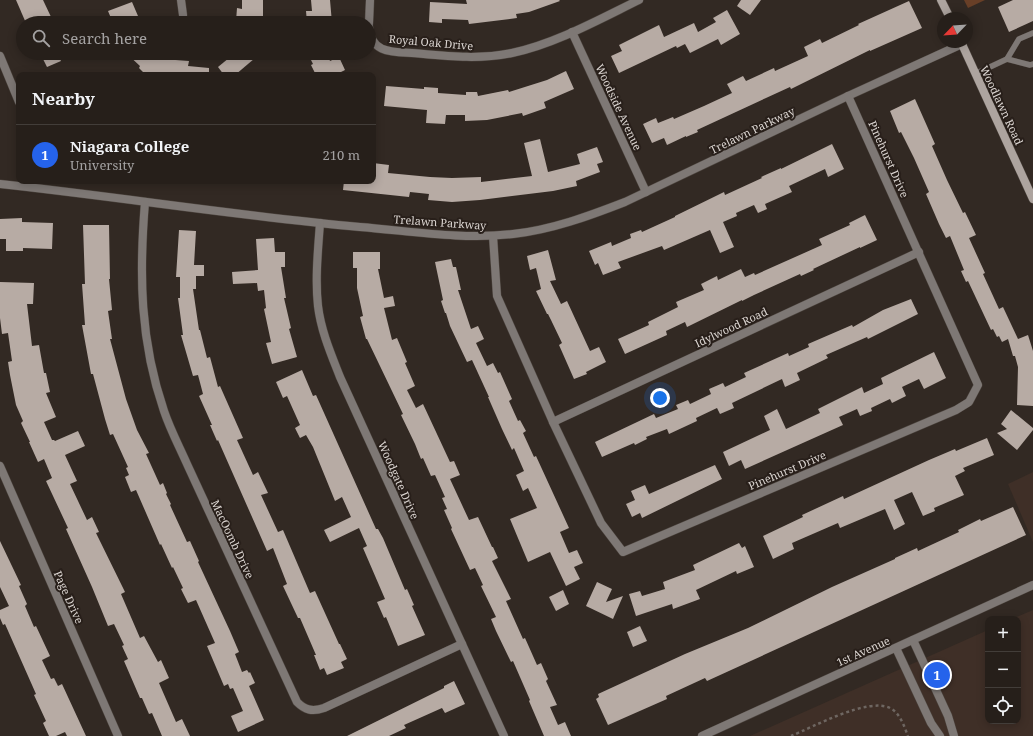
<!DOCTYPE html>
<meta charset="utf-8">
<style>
:root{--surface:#261f1a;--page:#322c27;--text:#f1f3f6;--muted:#a4a2a2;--line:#423d39;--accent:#2563eb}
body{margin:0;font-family:"Noto Serif",serif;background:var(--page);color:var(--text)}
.controls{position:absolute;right:12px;bottom:12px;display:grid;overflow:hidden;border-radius:8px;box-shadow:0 2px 10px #0003}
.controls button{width:36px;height:36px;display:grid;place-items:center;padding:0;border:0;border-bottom:1px solid var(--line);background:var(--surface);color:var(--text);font:20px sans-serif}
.compass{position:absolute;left:937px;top:12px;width:36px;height:36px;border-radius:50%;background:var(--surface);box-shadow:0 2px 10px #0003;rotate:245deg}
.you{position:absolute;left:660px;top:398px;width:14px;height:14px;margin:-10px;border:3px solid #fff;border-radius:50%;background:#1a73e8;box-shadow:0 0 0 6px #1a73e833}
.badge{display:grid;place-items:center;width:26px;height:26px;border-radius:50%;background:var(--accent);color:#fff;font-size:13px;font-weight:700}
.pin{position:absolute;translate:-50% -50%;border:2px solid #fff;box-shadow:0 1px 4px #0006}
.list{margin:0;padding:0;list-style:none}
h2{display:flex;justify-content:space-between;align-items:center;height:52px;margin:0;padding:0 16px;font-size:17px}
h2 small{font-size:13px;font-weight:400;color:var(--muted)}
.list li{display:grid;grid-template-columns:26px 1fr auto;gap:12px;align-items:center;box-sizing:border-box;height:60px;padding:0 16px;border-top:1px solid var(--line)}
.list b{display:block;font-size:15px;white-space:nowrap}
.list p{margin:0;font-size:13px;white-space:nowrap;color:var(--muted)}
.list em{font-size:13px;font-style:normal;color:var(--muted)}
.icon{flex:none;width:22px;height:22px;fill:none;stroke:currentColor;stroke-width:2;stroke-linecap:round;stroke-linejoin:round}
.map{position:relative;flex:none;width:1033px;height:736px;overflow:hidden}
.search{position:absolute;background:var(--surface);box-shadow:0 2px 10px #0003;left:16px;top:16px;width:360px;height:44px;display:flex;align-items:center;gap:10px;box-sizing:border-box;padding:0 14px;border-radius:22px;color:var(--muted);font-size:15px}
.panel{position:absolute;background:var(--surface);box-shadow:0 2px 10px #0003;left:16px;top:72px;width:360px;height:112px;border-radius:8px}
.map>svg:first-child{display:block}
.built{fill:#3f2f27}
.green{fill:#683f27}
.building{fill:#b7aba4}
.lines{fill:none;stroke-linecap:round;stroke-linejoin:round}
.service-casing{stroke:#4d453f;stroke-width:6}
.minor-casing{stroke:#4d453f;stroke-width:9}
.tertiary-casing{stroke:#4d453f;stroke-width:9}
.secondary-casing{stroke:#4d453f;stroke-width:9}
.path{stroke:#6e6661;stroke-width:2.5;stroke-dasharray:3 3;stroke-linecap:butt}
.service{stroke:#7e7875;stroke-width:5.5}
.minor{stroke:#7e7875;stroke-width:8}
.tertiary{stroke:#7e7875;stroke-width:8}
.secondary{stroke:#ada49f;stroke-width:8}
.labels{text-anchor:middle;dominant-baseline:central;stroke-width:4;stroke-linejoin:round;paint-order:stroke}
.street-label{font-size:11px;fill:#dcd6d2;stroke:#281f1a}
</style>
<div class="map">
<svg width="1033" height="736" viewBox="0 0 1033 736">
<rect width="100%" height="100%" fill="#322923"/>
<g class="built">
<polygon points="1033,472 1033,542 1008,484"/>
<polygon points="1033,610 1033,736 750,736 988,630 988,721 1018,721 1018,619 1012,619"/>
</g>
<polygon class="green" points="964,0 985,0 968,8"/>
<g class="building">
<polygon points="16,0 43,0 52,19 44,23 26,23"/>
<polygon points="242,0 263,0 263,22 236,21 237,8 242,9"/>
<polygon points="311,0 330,0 332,23 307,23 306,11 312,11"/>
<polygon points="466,0 559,0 560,1 529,12 516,14 517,18 469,24 468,20 442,19 442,23 429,22 430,2 467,4"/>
<polygon points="741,0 761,0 750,15 737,6"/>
<polygon points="1013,0 1033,0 1033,21 1009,32 998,7"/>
<polygon points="909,1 922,28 870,51 870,50 791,89 790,87 766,98 697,130 698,132 686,137 686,136 667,145 664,138 652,143 643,124 656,118 658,123 673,117 674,119 704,106 732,93 727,84 743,76 746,81 774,68 775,71 808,56 804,47 820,39 822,43 859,25 858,24"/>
<polygon points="132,2 138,16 133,17 136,23 113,23 108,11"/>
<polygon points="727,10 740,34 721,45 718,39 690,53 685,44 677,48 676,46 619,73 611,56 622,51 619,45 659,25 664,37 694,23 698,32 716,22 713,18"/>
<polygon points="40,53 57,53 61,61 47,67"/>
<polygon points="126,53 156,53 162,59 189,61 188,66 209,68 209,75 171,75 171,73 153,72 150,75 146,75 139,68 140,66"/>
<polygon points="235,53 261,53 235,75 224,75 218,67"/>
<polygon points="315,53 327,53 330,61 339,57 345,70 335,75 316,75 311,65 313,64 309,56"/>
<polygon points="566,71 574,89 544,102 546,108 523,116 522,113 487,120 465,121 465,115 446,115 445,124 426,123 427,110 384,106 386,86 424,89 424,87 438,88 438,93 466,95 466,92 477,92 478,96 508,90 509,92 547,80"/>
<polygon points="915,99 935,144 932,146 947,180 963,213 965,212 976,235 969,238 985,273 983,274 999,309 1003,307 1018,339 1028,335 1033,351 1033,406 1017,405 1018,367 1015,356 1013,356 1008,339 1002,342 999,336 997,337 993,329 991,330 968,281 966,282 961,271 964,270 950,236 946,238 939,224 926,194 929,192 914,158 901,132 899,133 890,111"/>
<polygon points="540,139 548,172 580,164 577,154 597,147 603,162 597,164 600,172 576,181 577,186 553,191 480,200 452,202 428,200 429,194 410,192 409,197 343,190 344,181 373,181 373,163 389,165 388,173 430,177 452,178 481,177 481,182 532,176 524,143"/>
<polygon points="832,144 844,169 828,177 825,169 789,186 792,192 765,204 767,209 758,213 754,205 736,213 737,216 723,222 734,247 720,253 710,230 664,250 662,246 618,262 621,268 603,275 598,263 595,265 589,251 611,242 612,246 631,238 630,234 641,230 642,232 675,217 675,216 724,192 725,195 762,178 761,177 781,168 781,169"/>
<polygon points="865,215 877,240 860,248 860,247 813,269 814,270 801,276 800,274 754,295 742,301 742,300 687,327 685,322 666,331 667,335 625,354 618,339 649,325 648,322 678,307 676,302 704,290 701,284 717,276 718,280 741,269 745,277 754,273 755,275 822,245 819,239 850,225 849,223"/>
<polygon points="22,218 22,222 53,223 52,249 23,248 23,251 6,251 6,239 0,239 0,219"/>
<polygon points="83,225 109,225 110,279 109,279 112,310 108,311 112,339 110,339 126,399 137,430 149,453 146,454 160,485 163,483 167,493 166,494 171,504 170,505 187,542 190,541 199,561 198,562 230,631 239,652 235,654 242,672 247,670 249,673 250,672 255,683 249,686 264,720 238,732 231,716 243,711 233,688 230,689 228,684 224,686 207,646 215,643 196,600 188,603 181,589 183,588 173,567 172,568 161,544 160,545 136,490 131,492 125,477 129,475 126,468 128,467 113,434 110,435 105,419 93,374 91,374 82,325 85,325 82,284 85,284"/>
<polygon points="179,230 196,231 194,265 204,265 204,276 196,276 196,289 193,289 199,330 200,330 207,358 210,357 218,387 220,386 243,438 237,440 253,475 258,472 268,493 261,495 278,532 283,530 310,593 315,591 339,644 340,644 347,659 341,662 344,668 327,675 324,668 320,670 314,655 316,655 300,618 298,618 283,586 287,584 273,548 267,551 218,440 217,441 210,425 212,425 199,396 203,394 198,375 193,376 181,335 183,335 178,298 180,298 180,277 176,277"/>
<polygon points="274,238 275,252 285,252 285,267 281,267 286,298 284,298 291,328 289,329 297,357 272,364 266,343 271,342 264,309 266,308 264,290 258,291 257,283 233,284 232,272 258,270 256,239"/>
<polygon points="548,250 556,280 550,281 561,304 567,301 590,351 599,347 606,362 586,372 587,374 574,379 559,345 562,343 551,320 548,314 547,314 536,291 541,289 536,268 530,270 527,256"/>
<polygon points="353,252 380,252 380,269 378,269 384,298 393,296 395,306 384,308 392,340 397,338 407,362 405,363 415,386 407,390 416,408 423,404 450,462 454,461 460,475 450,479 469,520 478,517 492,547 493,547 498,558 492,561 511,599 506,601 523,639 525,638 537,665 541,663 548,679 546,681 557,705 550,707 558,725 565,722 571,736 544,736 529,701 530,700 513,661 511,662 496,631 491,619 496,617 481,586 483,585 475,568 470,570 451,529 452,528 444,510 447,509 442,498 445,497 435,475 431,476 423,458 421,459 415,444 401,415 403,414 367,339 366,339 360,317 363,316 357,288 357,268 353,268"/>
<polygon points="451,259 453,267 456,267 461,290 458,290 471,329 478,326 484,339 476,343 487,366 493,363 498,373 500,372 512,399 509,401 518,421 520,420 526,431 523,433 534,457 536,456 569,528 560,532 569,553 577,550 583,563 574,567 580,579 566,586 550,552 528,562 510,519 537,508 528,488 523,491 516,475 524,471 514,448 512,450 502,429 488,397 489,397 472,360 467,362 450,326 446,313 445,313 441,301 443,300 435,262"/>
<polygon points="0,282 34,283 33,304 27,304 32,346 39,345 44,373 46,373 50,392 46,393 56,417 44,422 52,440 54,440 55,441 78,431 85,446 65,455 77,481 70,484 87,520 92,517 99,532 96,533 125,592 121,594 140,638 144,636 158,662 161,660 169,678 159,683 176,722 182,719 190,736 162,736 152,713 149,714 142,698 140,698 124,661 128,659 122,646 124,645 114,624 108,626 92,587 66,529 68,528 46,481 52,478 44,459 38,462 29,442 30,442 21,423 23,421 16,405 10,375 8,362 12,361 8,333 2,334 0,318"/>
<polygon points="911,299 918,314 868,339 867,337 826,355 828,358 797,373 800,380 785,387 782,379 732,403 734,408 720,414 717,408 696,418 697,421 669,434 667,429 646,437 647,439 635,445 634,443 602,457 595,442 654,414 656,418 678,409 676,405 688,400 690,404 711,394 709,389 723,383 725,387 746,377 744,373 788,353 789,356 809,347 808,344 852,325 853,327 883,310"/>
<polygon points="934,352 946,378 924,389 919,379 902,387 906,396 892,403 890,399 871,408 872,411 860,416 857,409 839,417 843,425 745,469 741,460 729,466 723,452 770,430 764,416 777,409 786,429 820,413 818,409 862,387 864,393 883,384 881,378"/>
<polygon points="302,370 313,396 316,395 376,529 378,529 383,538 405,590 407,589 414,605 412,606 425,635 398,646 386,617 384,618 377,602 385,599 363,548 367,546 359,528 330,542 324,530 351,517 342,497 335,501 313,447 306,435 300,438 295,428 300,425 287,396 283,398 276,382"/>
<polygon points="1011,410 1033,428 1033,430 1017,450 997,433 1007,429 1001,424"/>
<polygon points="987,438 994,455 963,468 965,471 955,476 964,495 934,508 935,511 923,516 912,492 894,500 905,524 894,530 885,509 840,528 838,523 792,543 794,549 773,559 763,536 803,517 802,515 843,496 844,499 929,460 955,449 956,451"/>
<polygon points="715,465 722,479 642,518 640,513 632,517 626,504 635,500 631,491 645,485 649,494"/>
<polygon points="1013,507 1026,535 707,681 705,678 666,696 667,699 608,725 596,699 599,697 598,694 685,654 748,628 832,587 895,559 895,558 917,548 918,551 959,532 958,530 980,519 981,521"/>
<polygon points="0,541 21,585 19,586 27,604 25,606 34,627 36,626 50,656 42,660 51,679 54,678 58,686 62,684 86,736 67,736 65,732 56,736 49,736 43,723 46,721 34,695 36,694 5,624 3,625 0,618 0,610 9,606 0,587"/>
<polygon points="739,543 742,548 745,546 754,567 737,574 736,571 696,590 700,599 673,609 672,604 636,616 629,594 640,591 642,596 665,589 663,582 695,570 693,565"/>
<polygon points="597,582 612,589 606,602 623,596 613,619 586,606"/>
<polygon points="563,590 569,604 556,611 549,597"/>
<polygon points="640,626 647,641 633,647 627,632"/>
<polygon points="454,681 465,704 445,713 442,708 404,725 406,728 389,736 347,736 444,688 444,686"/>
</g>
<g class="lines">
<g class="service-casing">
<g id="service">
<polyline points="1007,59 1030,65 1033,64"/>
<polyline points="975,74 1007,59 1019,39 1033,33"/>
</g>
</g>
<g class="minor-casing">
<g id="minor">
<polyline points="181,0 183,15"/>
<polyline points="369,23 370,0"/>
<path d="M369 27C371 53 391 52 412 53 446 56 479 60 512 53 555 44 600 19 639 0"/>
<polyline points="572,32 646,192"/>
<polyline points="0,56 19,102"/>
<path d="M0 184C120 197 240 216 360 227 411 231 462 240 513 234 551 230 589 216 625 202L848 96 962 44"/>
<path d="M145 202C139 275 140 341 164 411 170 429 179 446 187 464L297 702C305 710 312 712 324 708L462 644"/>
<path d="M320 223C318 250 315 279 318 306 321 331 331 354 340 377L504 736"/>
<polyline points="493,236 497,296 553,422 601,523 623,552 956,410 969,402 978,385 848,96"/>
<polyline points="553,422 919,252"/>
<polyline points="0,466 118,736"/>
<polyline points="913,640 948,716 954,736"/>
<polyline points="896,648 931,723 940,736"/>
</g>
</g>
<g class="tertiary-casing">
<polyline id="tertiary" points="702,736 1033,585"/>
</g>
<g class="secondary-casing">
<g id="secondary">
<polyline points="941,0 950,18"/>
<polyline points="961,42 1033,199"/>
</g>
</g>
<path class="path" d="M791 736C813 727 868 697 890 708 900 713 904 726 908 736"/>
<use href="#service" class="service"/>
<use href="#minor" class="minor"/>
<use href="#tertiary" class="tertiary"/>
<use href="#secondary" class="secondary"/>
</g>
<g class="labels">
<g class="street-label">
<text transform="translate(431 42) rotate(5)">Royal Oak Drive</text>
<text transform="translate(1002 105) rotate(65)">Woodlawn Road</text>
<text transform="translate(619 107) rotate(65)">Woodside Avenue</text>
<text transform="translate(752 130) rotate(-26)">Trelawn Parkway</text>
<text transform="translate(889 159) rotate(66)">Pinehurst Drive</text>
<text transform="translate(440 222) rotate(4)">Trelawn Parkway</text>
<text transform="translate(731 327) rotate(-25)">Idylwood Road</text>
<text transform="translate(787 470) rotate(-23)">Pinehurst Drive</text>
<text transform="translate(399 480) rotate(66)">Woodgate Drive</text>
<text transform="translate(233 539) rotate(65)">MacOomb Drive</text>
<text transform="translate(69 597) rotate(66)">Page Drive</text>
<text transform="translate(863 651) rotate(-24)">1st Avenue</text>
</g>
</g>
</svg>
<div class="controls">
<button>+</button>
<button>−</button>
<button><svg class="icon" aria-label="locate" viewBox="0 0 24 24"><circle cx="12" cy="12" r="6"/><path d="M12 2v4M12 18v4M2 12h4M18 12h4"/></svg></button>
</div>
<svg class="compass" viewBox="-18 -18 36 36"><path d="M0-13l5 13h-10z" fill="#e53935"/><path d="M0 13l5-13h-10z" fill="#a4a2a2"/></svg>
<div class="you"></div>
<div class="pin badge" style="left:937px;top:675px">1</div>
<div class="search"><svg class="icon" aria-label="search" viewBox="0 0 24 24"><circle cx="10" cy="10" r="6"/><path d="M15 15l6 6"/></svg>Search here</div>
<section class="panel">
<h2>Nearby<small></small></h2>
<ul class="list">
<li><span class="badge">1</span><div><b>Niagara College</b><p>University</p></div><em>210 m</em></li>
</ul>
</section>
</div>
